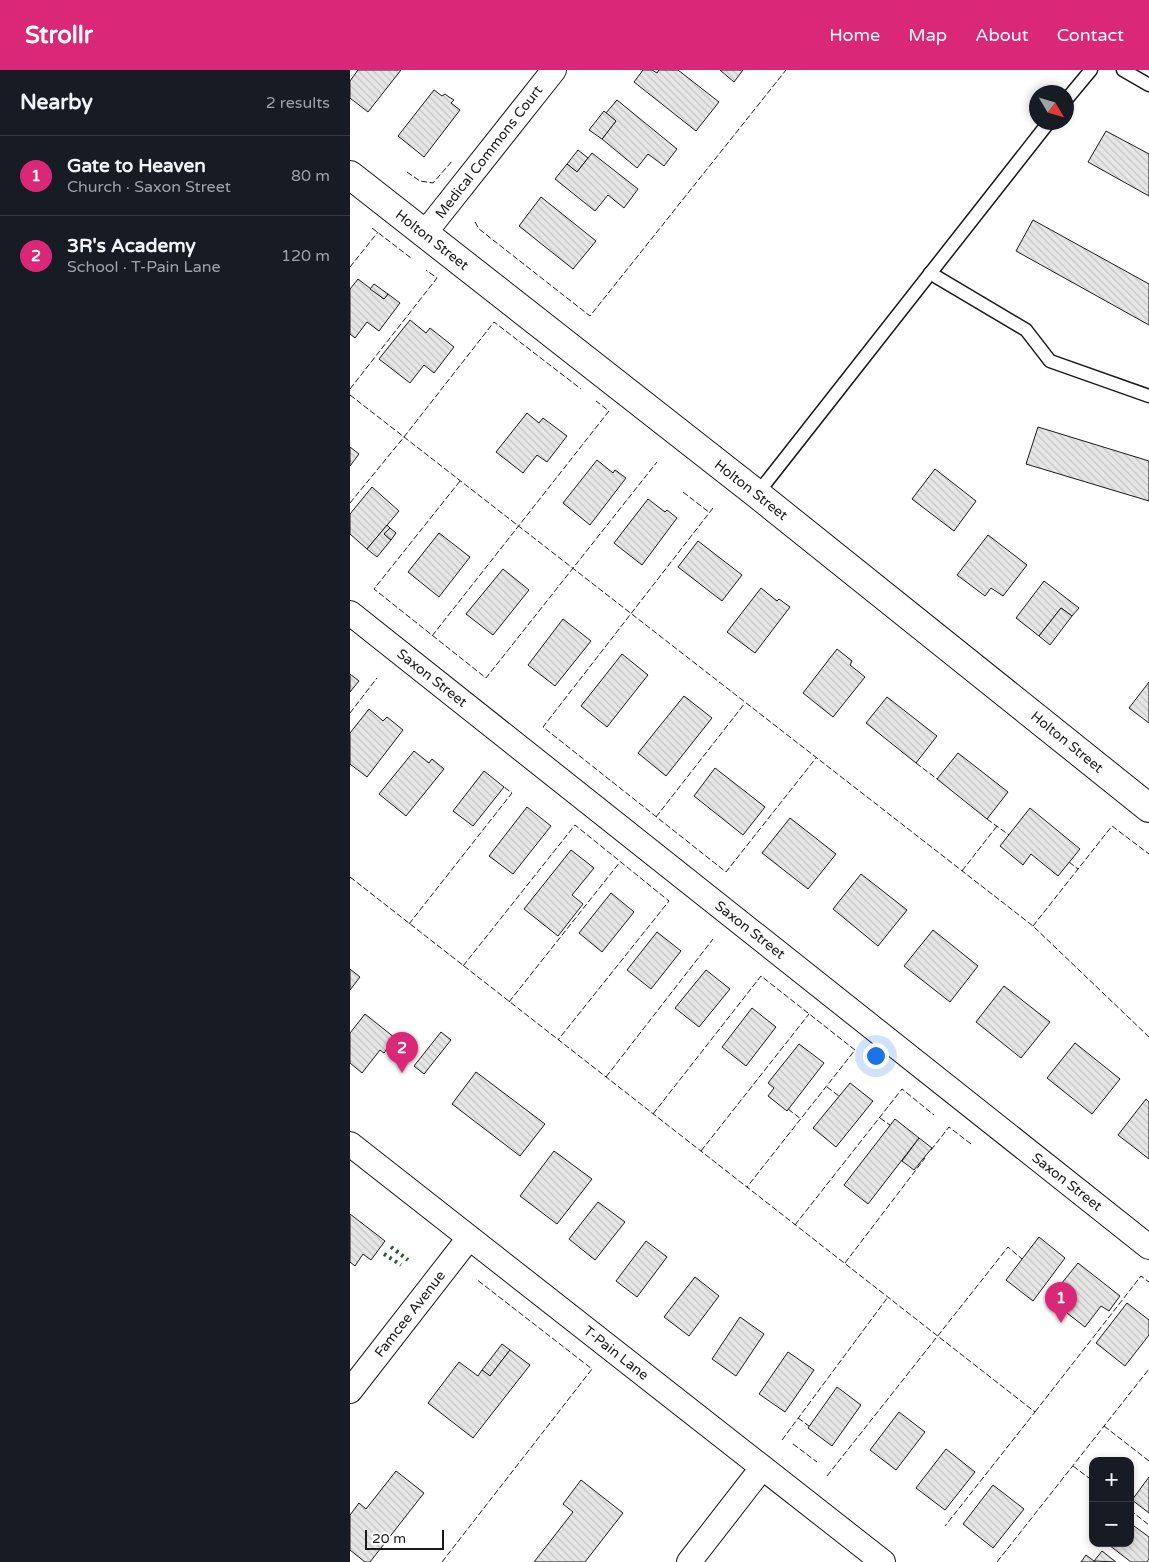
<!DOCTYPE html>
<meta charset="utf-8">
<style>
:root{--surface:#171b24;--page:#242831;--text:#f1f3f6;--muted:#9ea1a6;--line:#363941;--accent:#db2777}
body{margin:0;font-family:"Varela Round",sans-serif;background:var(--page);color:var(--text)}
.controls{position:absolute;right:15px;bottom:15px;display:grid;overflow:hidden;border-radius:10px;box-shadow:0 2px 8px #0003}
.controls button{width:45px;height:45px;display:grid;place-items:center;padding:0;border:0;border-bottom:1px solid var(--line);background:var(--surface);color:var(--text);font:25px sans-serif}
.compass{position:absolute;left:679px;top:15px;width:45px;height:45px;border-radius:50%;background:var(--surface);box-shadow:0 2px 8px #0003;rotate:128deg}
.scale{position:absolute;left:15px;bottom:12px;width:79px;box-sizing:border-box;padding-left:5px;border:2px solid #1a1a1a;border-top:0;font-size:14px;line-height:18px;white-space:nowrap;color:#1a1a1a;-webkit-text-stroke:4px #fff;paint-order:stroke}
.you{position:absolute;left:525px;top:985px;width:18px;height:18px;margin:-12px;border:4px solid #fff;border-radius:50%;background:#1a73e8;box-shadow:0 0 0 8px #1a73e833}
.badge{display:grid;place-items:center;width:32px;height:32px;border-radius:50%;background:var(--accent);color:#fff;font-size:16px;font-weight:700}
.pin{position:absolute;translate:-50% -41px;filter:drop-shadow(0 1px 2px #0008)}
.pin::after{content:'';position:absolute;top:26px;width:18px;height:15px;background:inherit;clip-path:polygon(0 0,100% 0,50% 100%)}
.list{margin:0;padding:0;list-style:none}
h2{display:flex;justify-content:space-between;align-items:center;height:65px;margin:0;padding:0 20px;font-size:21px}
h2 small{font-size:16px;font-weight:400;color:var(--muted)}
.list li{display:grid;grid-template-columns:32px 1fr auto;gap:15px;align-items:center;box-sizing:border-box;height:80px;padding:0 20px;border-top:1px solid var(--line)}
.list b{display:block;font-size:19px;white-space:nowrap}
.list p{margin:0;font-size:16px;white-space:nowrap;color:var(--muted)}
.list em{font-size:16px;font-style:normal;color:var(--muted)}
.map{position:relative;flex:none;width:799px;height:1492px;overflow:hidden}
header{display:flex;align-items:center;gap:30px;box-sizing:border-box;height:70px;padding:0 25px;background:var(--accent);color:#fff}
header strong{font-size:24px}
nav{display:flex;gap:28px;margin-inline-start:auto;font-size:18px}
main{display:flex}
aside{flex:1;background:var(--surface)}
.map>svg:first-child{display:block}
.building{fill:url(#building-back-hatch);stroke:#1a1a1a}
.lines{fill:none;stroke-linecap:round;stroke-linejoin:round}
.service-casing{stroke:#1a1a1a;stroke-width:15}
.minor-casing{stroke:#1a1a1a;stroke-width:26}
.tertiary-casing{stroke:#1a1a1a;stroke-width:30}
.service{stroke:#fff;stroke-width:12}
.minor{stroke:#fff;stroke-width:24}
.tertiary{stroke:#fff;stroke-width:28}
.hedge{stroke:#2b5a34;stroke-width:4;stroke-dasharray:2.5 4;stroke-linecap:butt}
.fence{stroke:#1a1a1a;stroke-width:1;stroke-dasharray:6 2.5;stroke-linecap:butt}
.labels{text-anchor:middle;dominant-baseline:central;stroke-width:4;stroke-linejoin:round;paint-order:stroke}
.street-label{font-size:14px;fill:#1a1a1a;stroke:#fff}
</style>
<header>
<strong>Strollr</strong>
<nav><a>Home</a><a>Map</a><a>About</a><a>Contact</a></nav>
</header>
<main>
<aside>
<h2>Nearby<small>2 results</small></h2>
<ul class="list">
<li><span class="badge">1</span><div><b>Gate to Heaven</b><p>Church · Saxon Street</p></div><em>80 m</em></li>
<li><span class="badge">2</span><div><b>3R's Academy</b><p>School · T-Pain Lane</p></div><em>120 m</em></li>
</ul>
</aside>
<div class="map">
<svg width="799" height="1492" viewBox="0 0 799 1492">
<defs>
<pattern id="building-back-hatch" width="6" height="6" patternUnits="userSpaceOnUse" patternTransform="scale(1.25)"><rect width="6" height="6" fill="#e6e6e6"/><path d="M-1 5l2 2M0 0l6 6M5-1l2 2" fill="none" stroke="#c5c5c5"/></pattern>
</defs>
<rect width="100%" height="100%" fill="#fff"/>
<g class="building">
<polygon points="8,0 51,0 18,42 0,28 0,11"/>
<polygon points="293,0 302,0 307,3 309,0 328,0 369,32 346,61 284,12"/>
<polygon points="370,0 393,0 384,12"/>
<polygon points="84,20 92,26 95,24 99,27 104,30 101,33 110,40 74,87 48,66"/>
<polygon points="267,30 327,79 314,96 298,84 287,98 252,69 266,51 256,43"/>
<polygon points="254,41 266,51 252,69 239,60"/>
<polygon points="756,61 799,84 799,126 738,92"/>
<polygon points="228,80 238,88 227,102 217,94"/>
<polygon points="242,83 288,119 274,138 258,125 245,141 205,109 217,94 227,102"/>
<polygon points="191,127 246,171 223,199 169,156"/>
<polygon points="683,150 799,214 799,255 666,181"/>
<polygon points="8,209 34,229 38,224 50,233 29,261 17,252 5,268 0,264 0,219"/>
<polygon points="24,214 38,224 34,229 20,219"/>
<polygon points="60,250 76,263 80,258 104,277 84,303 74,295 60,313 29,289"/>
<polygon points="177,343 189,353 193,348 217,366 197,392 187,385 173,403 146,382"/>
<polygon points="688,357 799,391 799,431 676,394"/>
<polygon points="0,377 9,384 0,396"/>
<polygon points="247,390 263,403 265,400 276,408 240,455 213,433"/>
<polygon points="585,399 626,431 604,461 562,429"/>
<polygon points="22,417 49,441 17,479 0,464 0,444"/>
<polygon points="298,429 315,442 317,440 327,448 292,495 264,473"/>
<polygon points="37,455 40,458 34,464 41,470 27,487 17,479"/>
<polygon points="40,458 46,463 41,470 34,464"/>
<polygon points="89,463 120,487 89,527 58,502"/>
<polygon points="638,465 677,495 653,526 641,518 635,526 607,505"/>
<polygon points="348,471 392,505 372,531 328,497"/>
<polygon points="153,499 179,520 143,565 116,544"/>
<polygon points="694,511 729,538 722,546 711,538 689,566 666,548"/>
<polygon points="411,518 427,531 429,529 440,537 405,583 377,562"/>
<polygon points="711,538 722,546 700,575 689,566"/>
<polygon points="213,549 241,571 205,616 178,595"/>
<polygon points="487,579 502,591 500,595 515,607 483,647 453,623"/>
<polygon points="272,584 298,605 257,657 231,636"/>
<polygon points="0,604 9,611 0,622"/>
<polygon points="799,612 799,653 779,638"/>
<polygon points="334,626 362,648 316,706 288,683"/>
<polygon points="537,627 587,666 566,693 516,653"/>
<polygon points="19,639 33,651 37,647 53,660 17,707 0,694 0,663"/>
<polygon points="64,681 79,693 82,689 94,699 56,746 29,724"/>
<polygon points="608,683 658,722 637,749 587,709"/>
<polygon points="365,698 415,737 393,765 344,726"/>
<polygon points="134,701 154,717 123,756 103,741"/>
<polygon points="177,737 201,756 163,804 139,786"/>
<polygon points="680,738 730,779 708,806 681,784 673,795 650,776"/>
<polygon points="440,748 486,784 458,819 412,783"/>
<polygon points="221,780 244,798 222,825 233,834 208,866 174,839"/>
<polygon points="511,804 557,840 528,876 483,839"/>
<polygon points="261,823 284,842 252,882 229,863"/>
<polygon points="583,860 628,896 600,932 554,896"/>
<polygon points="307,862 331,881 301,919 277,900"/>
<polygon points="0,899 10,907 0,920"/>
<polygon points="356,900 380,919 349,957 325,938"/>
<polygon points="654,916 700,952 671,988 626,952"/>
<polygon points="402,938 426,957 396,996 372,977"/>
<polygon points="15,944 45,968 34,983 30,980 12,1003 0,993 0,963"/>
<polygon points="91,962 101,970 74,1004 64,996"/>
<polygon points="725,973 770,1009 742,1044 697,1008"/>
<polygon points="449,974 474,993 437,1041 418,1026 424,1018 418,1013"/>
<polygon points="126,1002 195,1054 170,1086 102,1034"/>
<polygon points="500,1013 523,1031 486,1077 463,1058"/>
<polygon points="796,1029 799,1032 799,1089 768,1065"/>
<polygon points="545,1049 569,1068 518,1134 494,1115"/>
<polygon points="569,1068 582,1078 564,1100 552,1091"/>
<polygon points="204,1081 242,1109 207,1154 170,1126"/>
<polygon points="248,1132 275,1152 245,1190 219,1169"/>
<polygon points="0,1144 35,1171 21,1190 13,1184 5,1196 0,1192"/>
<polygon points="689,1167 715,1188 683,1231 656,1210"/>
<polygon points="296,1171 317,1187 287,1227 266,1211"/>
<polygon points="728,1193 770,1226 759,1241 751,1236 735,1257 699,1229"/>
<polygon points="345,1207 369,1226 339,1266 314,1247"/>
<polygon points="777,1233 799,1250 799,1265 775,1296 746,1273"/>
<polygon points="390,1247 414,1264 386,1306 362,1289"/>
<polygon points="152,1274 160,1280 140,1306 132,1300"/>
<polygon points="160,1280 180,1295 123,1368 78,1333 109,1292 128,1306 132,1300 140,1306"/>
<polygon points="438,1282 464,1300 435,1342 409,1324"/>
<polygon points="487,1317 511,1335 482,1376 458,1358"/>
<polygon points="549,1342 575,1362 546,1400 520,1380"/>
<polygon points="596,1379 625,1402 595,1440 566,1418"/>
<polygon points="46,1401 74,1423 20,1492 15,1492 0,1480 0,1445 9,1433 16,1439"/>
<polygon points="799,1407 799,1443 782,1430"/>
<polygon points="231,1410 273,1443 235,1492 184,1492 223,1442 213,1434"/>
<polygon points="643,1415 674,1439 643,1478 613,1454"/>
<polygon points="780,1453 799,1467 799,1489 797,1492 781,1492 759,1475 760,1473 780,1473"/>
<polygon points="752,1481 766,1492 744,1491"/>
<polygon points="736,1485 744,1491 746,1492 731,1492"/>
</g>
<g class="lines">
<g class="service-casing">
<g id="service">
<polyline points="773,0 799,15"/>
<polyline points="716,30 741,0"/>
<polyline points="580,203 676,260 700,291 799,326"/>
<polyline points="407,424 699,52"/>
</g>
</g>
<g class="minor-casing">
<g id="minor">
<polyline points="74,164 204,0"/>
<polyline points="0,543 799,1177"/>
<polyline points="0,1074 533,1492"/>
<polyline points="0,1321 119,1168"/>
<polyline points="339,1492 412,1398"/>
</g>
</g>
<g class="tertiary-casing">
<polyline id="tertiary" points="0,105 407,424 799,738"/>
</g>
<use href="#service" class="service"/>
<use href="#minor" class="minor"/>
<use href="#tertiary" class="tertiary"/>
<g class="hedge">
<polyline points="41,1177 58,1190"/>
<polyline points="34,1184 51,1195"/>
</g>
<g class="fence">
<polyline points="57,102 70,111 83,113 103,90"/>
<polyline points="125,152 129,159 240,246 436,0"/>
<polyline points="22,158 61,188"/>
<polyline points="0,197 28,162"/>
<polyline points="0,319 87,208 76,200"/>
<polyline points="0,325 683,856 799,967"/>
<polyline points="110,411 24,519 136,608 307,392"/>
<polyline points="333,422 360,443"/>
<polyline points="0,433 54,367 144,252 231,319"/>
<polyline points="363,438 193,657 376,802 466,688"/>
<polyline points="82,566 259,341 246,331"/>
<polyline points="0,643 27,608"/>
<polyline points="566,693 587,709"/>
<polyline points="306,747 395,633"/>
<polyline points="637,749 659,765"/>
<polyline points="719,792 728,799"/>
<polyline points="612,801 647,756"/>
<polyline points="0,807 685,1342 595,1456"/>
<polyline points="59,854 162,723 154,717"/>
<polyline points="683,856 762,756 799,784"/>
<polyline points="113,896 225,755 319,831 208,970"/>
<polyline points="159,932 270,792"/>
<polyline points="256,1007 363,869"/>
<polyline points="477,1017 489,1026"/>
<polyline points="438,1039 451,1049"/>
<polyline points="303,1044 411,906 505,980 397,1117"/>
<polyline points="530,1048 540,1055"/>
<polyline points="581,1080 599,1057 621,1074"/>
<polyline points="351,1081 459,944"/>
<polyline points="445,1155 552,1019 584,1045"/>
<polyline points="495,1193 575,1088"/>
<polyline points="685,1342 791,1206 799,1212"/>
<polyline points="448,1348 459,1356"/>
<polyline points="754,1356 799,1391"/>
<polyline points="432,1370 538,1227"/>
<polyline points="443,1374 467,1392"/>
<polyline points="723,1396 743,1411"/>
<polyline points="477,1406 658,1177 672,1189"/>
<polyline points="780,1440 799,1455"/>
<polyline points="92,1492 242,1299 126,1209"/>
<polyline points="647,1492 799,1299"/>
</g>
</g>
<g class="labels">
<g class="street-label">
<text transform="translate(139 82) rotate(-52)">Medical Commons Court</text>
<text transform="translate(82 170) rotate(38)">Holton Street</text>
<text transform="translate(401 420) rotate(38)">Holton Street</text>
<text transform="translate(82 608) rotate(38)">Saxon Street</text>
<text transform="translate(717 672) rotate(39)">Holton Street</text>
<text transform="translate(400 860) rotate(38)">Saxon Street</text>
<text transform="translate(717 1112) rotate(38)">Saxon Street</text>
<text transform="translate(60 1244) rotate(-52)">Famcee Avenue</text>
<text transform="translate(266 1283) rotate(38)">T-Pain Lane</text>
</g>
</g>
</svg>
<div class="controls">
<button>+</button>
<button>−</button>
</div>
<svg class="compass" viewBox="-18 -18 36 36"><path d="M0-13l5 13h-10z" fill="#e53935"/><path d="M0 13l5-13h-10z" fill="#9ea1a6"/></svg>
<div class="scale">20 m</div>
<div class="you"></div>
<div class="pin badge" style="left:711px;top:1253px">1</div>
<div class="pin badge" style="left:52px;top:1003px">2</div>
</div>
</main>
